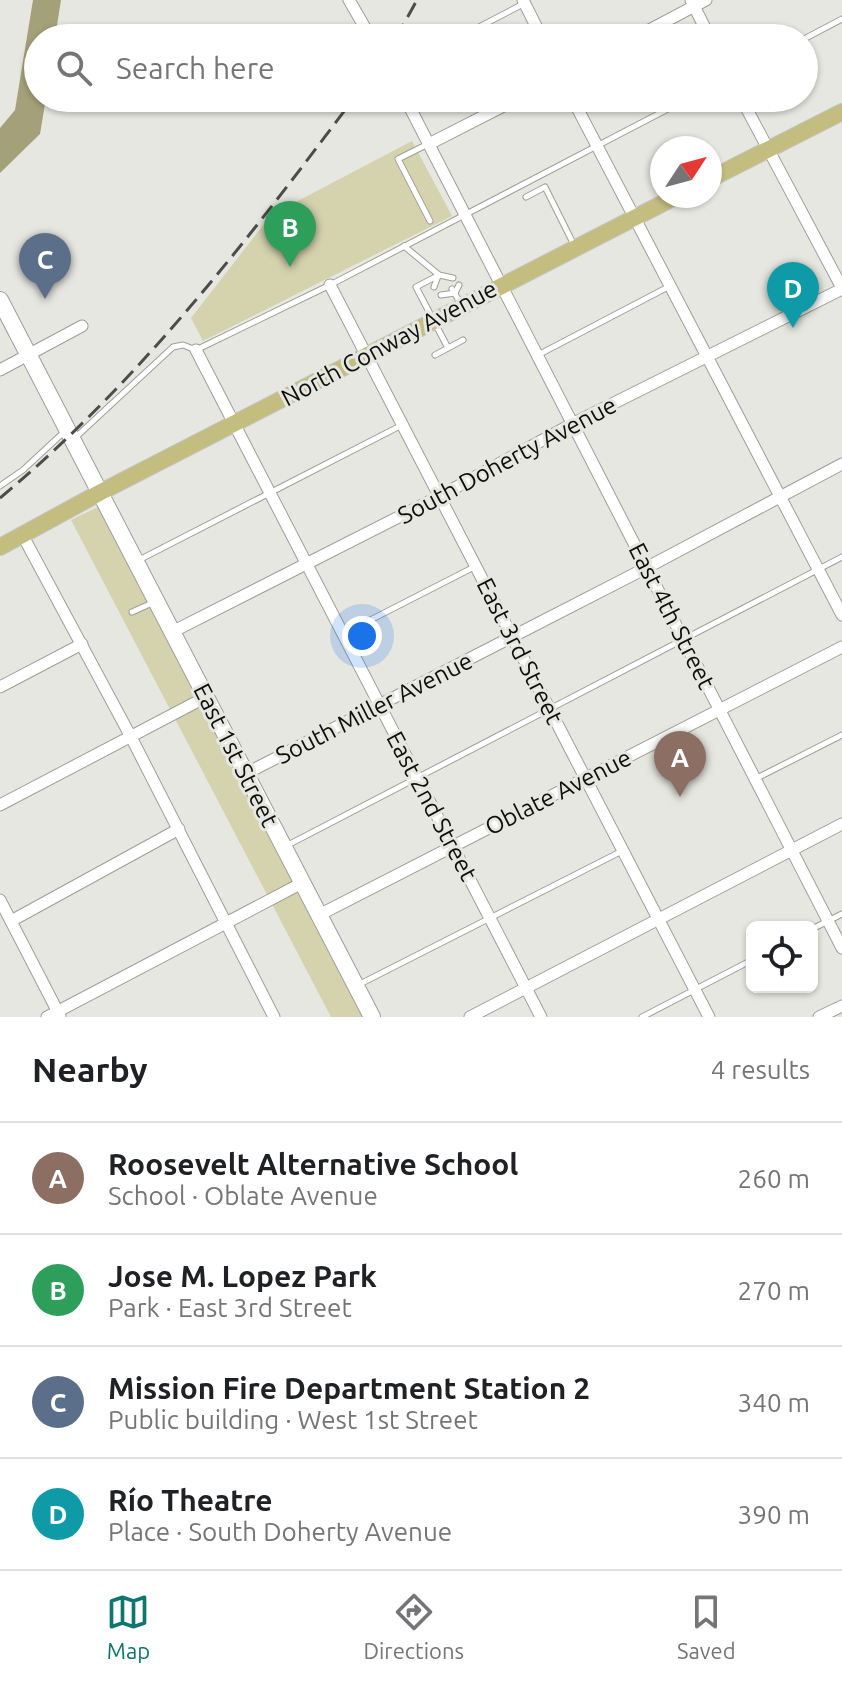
<!DOCTYPE html>
<meta charset="utf-8">
<style>
:root{--surface:#fff;--page:#f6f6f6;--text:#202124;--muted:#757577;--line:#e0e0e0;--accent:#0f766e}
body{margin:0;font-family:Ubuntu,sans-serif;background:var(--page);color:var(--text)}
.controls{position:absolute;right:24px;bottom:24px;display:grid;overflow:hidden;border-radius:12px;box-shadow:0 2px 6px #0004}
.controls button{width:72px;height:72px;display:grid;place-items:center;padding:0;border:0;border-bottom:2px solid var(--line);background:var(--surface);color:var(--text);font:40px sans-serif}
.compass{position:absolute;left:650px;top:136px;width:72px;height:72px;border-radius:50%;background:var(--surface);box-shadow:0 2px 6px #0004;rotate:54deg}
.you{position:absolute;left:362px;top:636px;width:28px;height:28px;margin:-20px;border:6px solid #fff;border-radius:50%;background:#1a73e8;box-shadow:0 0 0 12px #1a73e833}
.badge{display:grid;place-items:center;width:52px;height:52px;border-radius:50%;background:var(--accent);color:#fff;font-size:26px;font-weight:700}
.pin{position:absolute;translate:-50% -66px;filter:drop-shadow(0 2px 4px #0008)}
.pin::after{content:'';position:absolute;top:42px;width:28px;height:24px;background:inherit;clip-path:polygon(0 0,100% 0,50% 100%)}
.list{margin:0;padding:0;list-style:none}
h2{display:flex;justify-content:space-between;align-items:center;height:104px;margin:0;padding:0 32px;font-size:34px}
h2 small{font-size:26px;font-weight:400;color:var(--muted)}
.list li{display:grid;grid-template-columns:52px 1fr auto;gap:24px;align-items:center;box-sizing:border-box;height:112px;padding:0 32px;border-top:2px solid var(--line)}
.list b{display:block;font-size:30px;white-space:nowrap}
.list p{margin:0;font-size:26px;white-space:nowrap;color:var(--muted)}
.list em{font-size:26px;font-style:normal;color:var(--muted)}
.icon{flex:none;width:44px;height:44px;fill:none;stroke:currentColor;stroke-width:2;stroke-linecap:round;stroke-linejoin:round}
.map{position:relative;flex:none;width:842px;height:1017px;overflow:hidden}
.search{position:absolute;background:var(--surface);box-shadow:0 2px 6px #0004;left:24px;right:24px;top:24px;height:88px;display:flex;align-items:center;gap:20px;box-sizing:border-box;padding:0 28px;border-radius:44px;color:var(--muted);font-size:30px}
.sheet{height:552px;background:var(--surface)}
nav{display:flex;justify-content:space-around;align-items:center;box-sizing:border-box;height:112px;border-top:2px solid var(--line);background:var(--surface);font-size:22px;color:var(--muted)}
nav a{display:grid;justify-items:center;gap:4px}
nav .on{color:var(--accent)}
.map>svg:first-child{display:block}
.green{fill:#d5d2ae}
.water{fill:#a4a17a}
.lines{fill:none;stroke-linecap:round;stroke-linejoin:round}
.lane-casing{stroke:#9f9e99;stroke-width:7}
.street-casing{stroke:#9f9e99;stroke-width:13}
.secondary-casing{stroke:#9f9e99;stroke-width:18}
.primary-casing{stroke:#c5c5c5;stroke-width:18}
.lane{stroke:#fff;stroke-width:5}
.street{stroke:#fff;stroke-width:11}
.secondary{stroke:#fff;stroke-width:16}
.primary{stroke:#c3bd7f;stroke-width:16}
.rail{stroke:#4c4c49;stroke-width:3;stroke-dasharray:16 8;stroke-linecap:butt}
.labels{text-anchor:middle;dominant-baseline:central;stroke-width:6;stroke-linejoin:round;paint-order:stroke}
.street-label{font-size:24px;fill:#0e0e0c;stroke:#e7e7e1}
</style>
<div class="map">
<svg width="842" height="1017" viewBox="0 0 842 1017">
<rect width="100%" height="100%" fill="#e7e7e1"/>
<g class="green">
<polygon points="412,141 452,216 203,341 191,318 271,215"/>
<polygon points="98,507 363,1017 331,1017 71,520"/>
</g>
<polygon class="water" points="33,0 61,0 55,38 38,38 38,98 46,98 40,134 0,173 0,128 15,110"/>
<g class="lines">
<g class="lane-casing">
<g id="lane">
<polyline points="458,38 525,3"/>
<polyline points="804,39 842,19"/>
<polyline points="428,144 398,159 430,221"/>
<polyline points="526,197 545,187 575,247"/>
<polyline points="404,246 439,275 416,287 448,348"/>
<polyline points="439,275 453,278"/>
<polyline points="434,287 438,276"/>
<polyline points="452,289 461,304"/>
<polyline points="455,293 459,285"/>
<polyline points="441,295 455,293"/>
<polyline points="435,355 463,340"/>
<polyline points="538,355 670,286"/>
<polyline points="76,437 173,347 183,345 196,350 330,285 689,98"/>
<polyline points="0,486 23,470 64,432"/>
<polyline points="137,561 402,425"/>
<polyline points="132,612 152,603"/>
<polyline points="343,634 476,566"/>
<polyline points="757,778 842,735"/>
<polyline points="286,846 842,557"/>
<polyline points="812,929 842,914"/>
<polyline points="360,984 622,851"/>
<polyline points="642,1017 752,960"/>
</g>
</g>
<g class="street-casing">
<g id="street">
<polyline points="349,0 371,38"/>
<polyline points="523,0 542,38"/>
<polyline points="691,0 710,38"/>
<polyline points="634,38 706,0"/>
<polyline points="405,98 842,948"/>
<polyline points="572,98 842,615"/>
<polyline points="741,98 842,288"/>
<polyline points="429,144 519,98"/>
<polyline points="330,285 709,1017"/>
<polyline points="196,350 541,1017"/>
<polyline points="0,370 82,326"/>
<polyline points="23,536 131,737 274,1017"/>
<polyline points="172,632 440,496 574,423 842,289"/>
<polyline points="0,687 82,644"/>
<polyline points="245,774 646,568 842,464"/>
<polyline points="0,805 206,697"/>
<polyline points="0,900 60,1016"/>
<polyline points="317,916 842,647"/>
<polyline points="11,921 179,829"/>
<polyline points="47,1017 302,883"/>
<polyline points="470,1017 842,824"/>
<polyline points="819,1017 842,1006"/>
</g>
</g>
<g class="secondary-casing">
<polyline id="secondary" points="0,300 372,1017"/>
</g>
<g class="primary-casing">
<g id="primary">
<polyline points="710,179 842,112"/>
<polyline points="0,547 101,492 677,196"/>
</g>
</g>
<use href="#lane" class="lane"/>
<use href="#street" class="street"/>
<use href="#secondary" class="secondary"/>
<use href="#primary" class="primary"/>
<g class="rail">
<polyline points="396,38 417,0"/>
<path d="M0 498C138 383 247 241 354 98"/>
</g>
</g>
<g class="labels">
<g class="street-label">
<text transform="translate(389 343) rotate(-28)">North Conway Avenue</text>
<text transform="translate(507 460) rotate(-28)">South Doherty Avenue</text>
<text transform="translate(672 616) rotate(63)">East 4th Street</text>
<text transform="translate(520 651) rotate(63)">East 3rd Street</text>
<text transform="translate(374 708) rotate(-27)">South Miller Avenue</text>
<text transform="translate(236 755) rotate(63)">East 1st Street</text>
<text transform="translate(558 792) rotate(-27)">Oblate Avenue</text>
<text transform="translate(432 806) rotate(62)">East 2nd Street</text>
</g>
</g>
</svg>
<div class="controls">
<button><svg class="icon" aria-label="locate" viewBox="0 0 24 24"><circle cx="12" cy="12" r="6"/><path d="M12 2v4M12 18v4M2 12h4M18 12h4"/></svg></button>
</div>
<svg class="compass" viewBox="-18 -18 36 36"><path d="M0-13l5 13h-10z" fill="#e53935"/><path d="M0 13l5-13h-10z" fill="#757577"/></svg>
<div class="you"></div>
<div class="pin badge" style="left:680px;top:797px;background:#8d6e63">A</div>
<div class="pin badge" style="left:290px;top:267px;background:#2e9e5b">B</div>
<div class="pin badge" style="left:45px;top:299px;background:#5c6f8a">C</div>
<div class="pin badge" style="left:793px;top:328px;background:#0f9aa8">D</div>
<div class="search"><svg class="icon" aria-label="search" viewBox="0 0 24 24"><circle cx="10" cy="10" r="6"/><path d="M15 15l6 6"/></svg>Search here</div>
</div>
<section class="sheet">
<h2>Nearby<small>4 results</small></h2>
<ul class="list">
<li><span class="badge" style="background:#8d6e63">A</span><div><b>Roosevelt Alternative School</b><p>School · Oblate Avenue</p></div><em>260 m</em></li>
<li><span class="badge" style="background:#2e9e5b">B</span><div><b>Jose M. Lopez Park</b><p>Park · East 3rd Street</p></div><em>270 m</em></li>
<li><span class="badge" style="background:#5c6f8a">C</span><div><b>Mission Fire Department Station 2</b><p>Public building · West 1st Street</p></div><em>340 m</em></li>
<li><span class="badge" style="background:#0f9aa8">D</span><div><b>Río Theatre</b><p>Place · South Doherty Avenue</p></div><em>390 m</em></li>
</ul>
</section>
<nav>
<a class="on"><svg class="icon" aria-label="map" viewBox="0 0 24 24"><path d="M3 6l6-2 6 2 6-2v14l-6 2-6-2-6 2zM9 4v14M15 6v14"/></svg>Map</a>
<a><svg class="icon" aria-label="directions" viewBox="0 0 24 24"><path d="M12 3l9 9-9 9-9-9zM9 14v-3h6M13 9l2 2-2 2"/></svg>Directions</a>
<a><svg class="icon" aria-label="saved" viewBox="0 0 24 24"><path d="M7 4h10v16l-5-4-5 4z"/></svg>Saved</a>
</nav>
